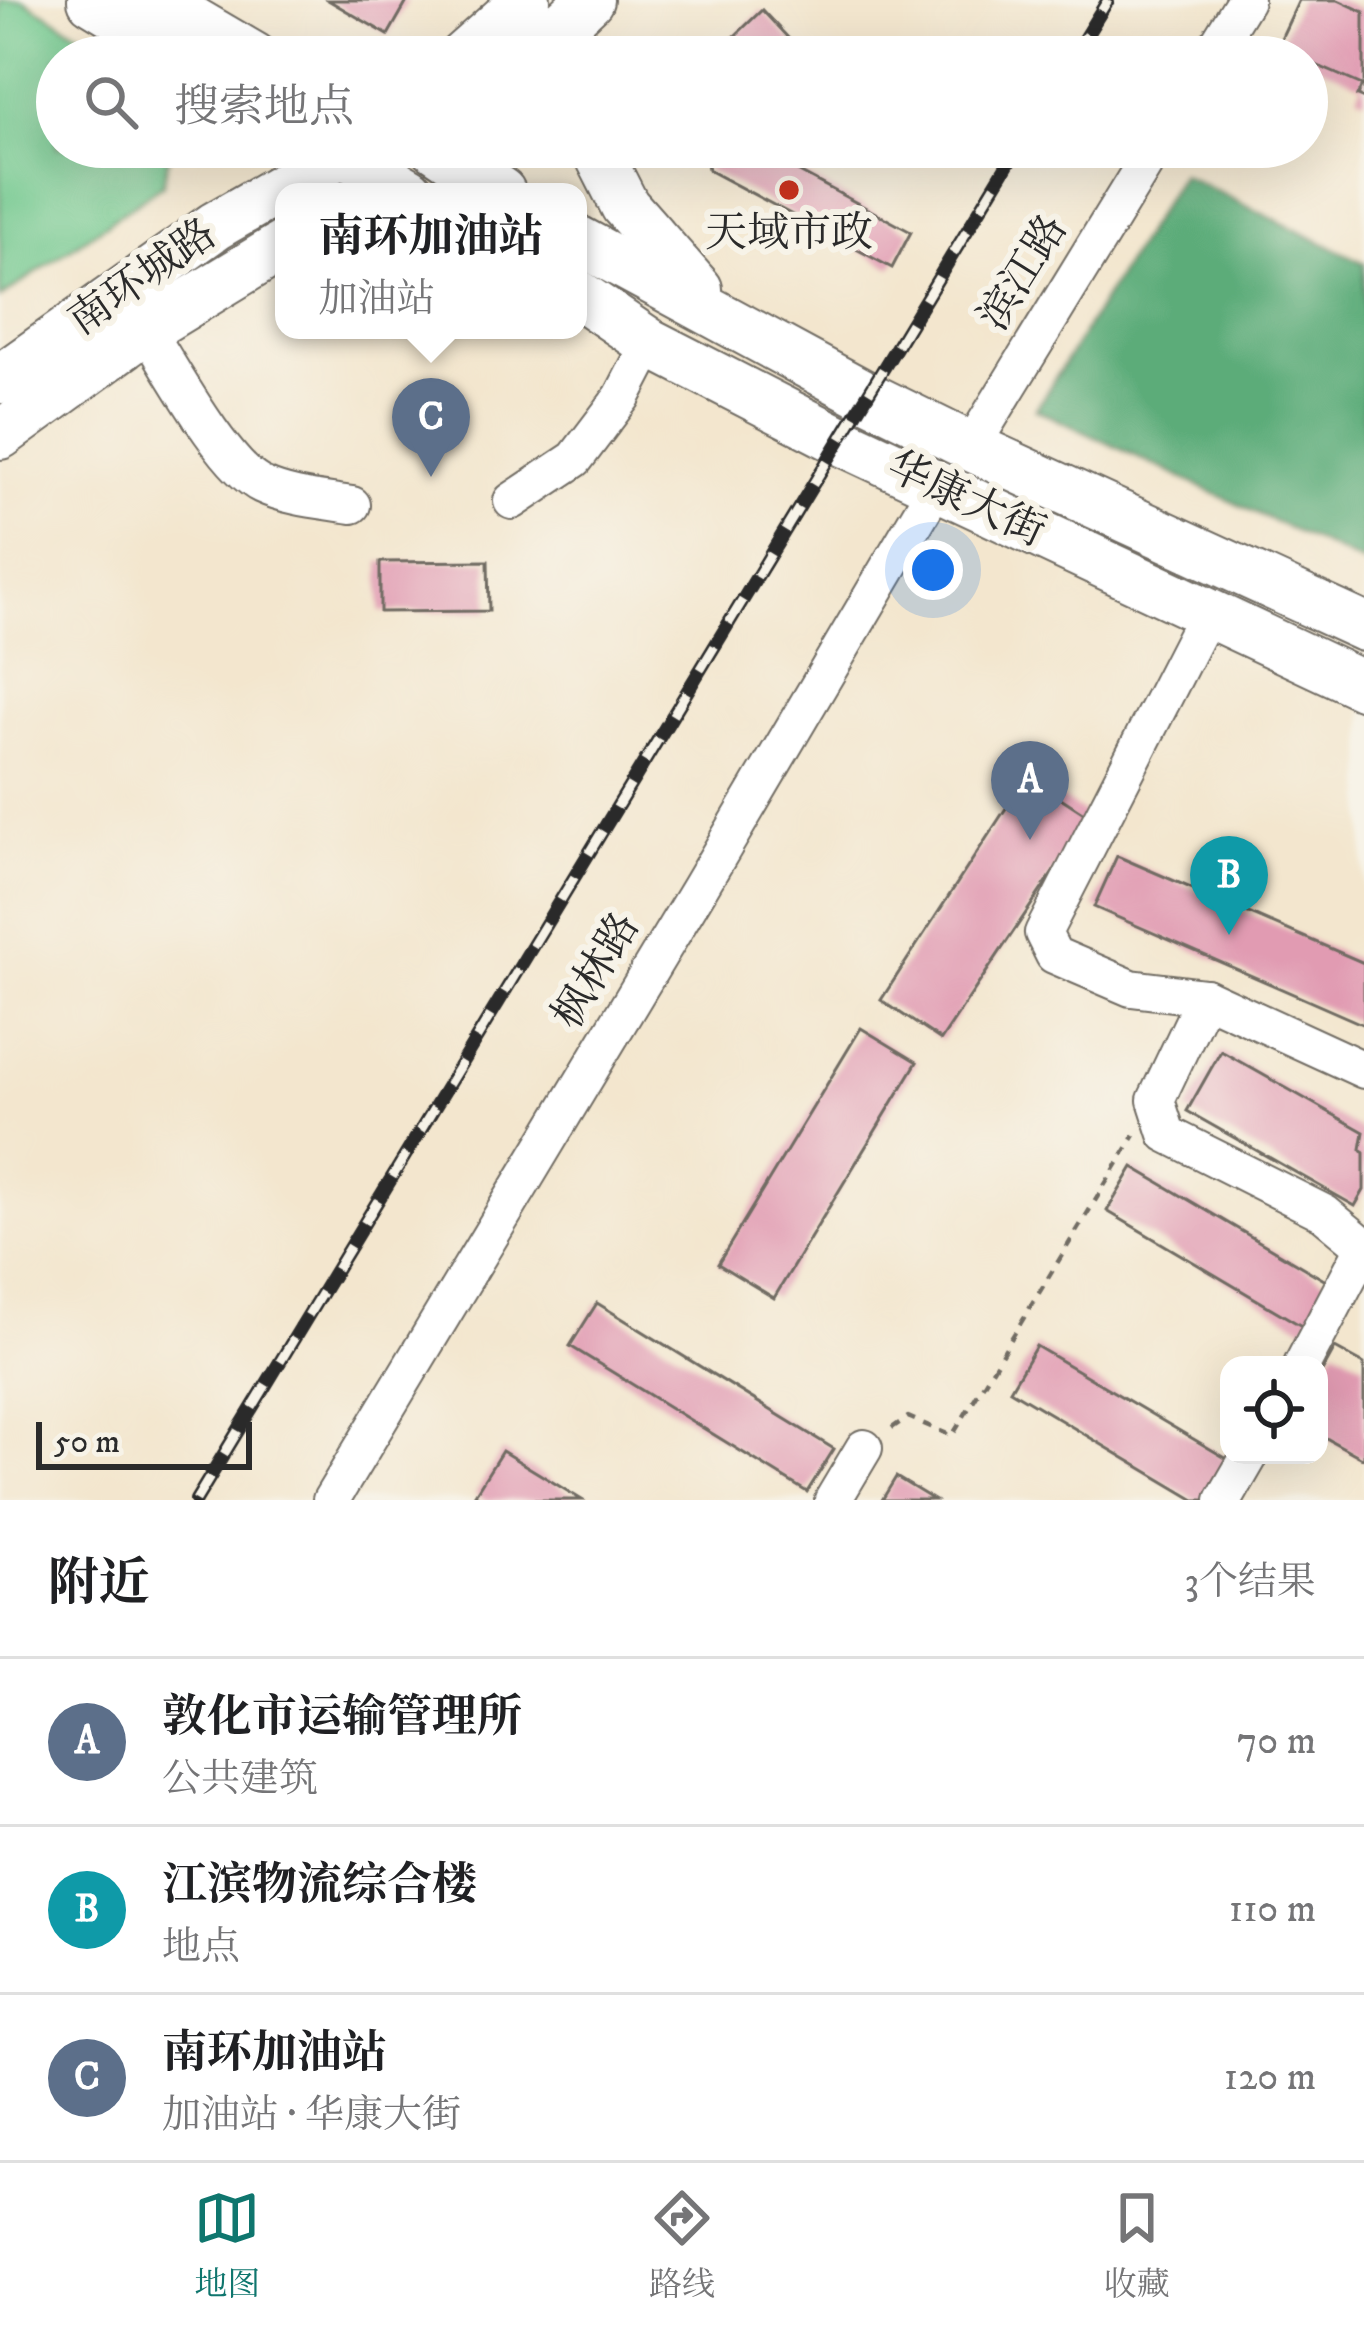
<!DOCTYPE html>
<html lang="zh">
<meta charset="utf-8">
<style>
:root{--surface:#fff;--page:#f2f2f2;--text:#202124;--muted:#757577;--line:#e0e0e0;--accent:#0f766e}
body{margin:0;font-family:"IM FELL DW Pica","Noto Serif SC",serif;background:var(--page);color:var(--text)}
.controls{position:absolute;right:36px;bottom:36px;display:grid;overflow:hidden;border-radius:24px;box-shadow:0 12px 48px #0002}
.controls button{width:108px;height:108px;display:grid;place-items:center;padding:0;border:0;border-bottom:3px solid var(--line);background:var(--surface);color:var(--text);font:60px sans-serif}
.scale{position:absolute;left:36px;bottom:30px;width:216px;box-sizing:border-box;padding-left:12px;border:6px solid #2b2b2b;border-top:0;font-size:33px;line-height:42px;white-space:nowrap;color:#2b2b2b;-webkit-text-stroke:9px #f7f3e8;paint-order:stroke}
.you{position:absolute;left:933px;top:570px;width:42px;height:42px;margin:-30px;border:9px solid #fff;border-radius:50%;background:#1a73e8;box-shadow:0 0 0 18px #1a73e833}
.badge{display:grid;place-items:center;width:78px;height:78px;border-radius:50%;background:var(--accent);color:#fff;font-size:39px;font-weight:700}
.pin{position:absolute;translate:-50% -99px;filter:drop-shadow(0 3px 6px #0008)}
.pin::after{content:'';position:absolute;top:63px;width:42px;height:36px;background:inherit;clip-path:polygon(0 0,100% 0,50% 100%)}
.popup{position:absolute;left:275px;top:183px;width:312px;height:156px;box-sizing:border-box;display:grid;place-content:center;border-radius:24px;background:var(--surface);filter:drop-shadow(0 3px 9px #0005);font-size:39px;white-space:nowrap;color:var(--muted)}
.popup b{font-size:45px;color:var(--text)}
.popup::after{content:'';position:absolute;left:50%;top:100%;margin-left:-24px;border:24px solid transparent;border-top-color:var(--surface)}
.list{margin:0;padding:0;list-style:none}
h2{display:flex;justify-content:space-between;align-items:center;height:156px;margin:0;padding:0 48px;font-size:51px}
h2 small{font-size:39px;font-weight:400;color:var(--muted)}
.list li{display:grid;grid-template-columns:78px 1fr auto;gap:36px;align-items:center;box-sizing:border-box;height:168px;padding:0 48px;border-top:3px solid var(--line)}
.list b{display:block;font-size:45px;white-space:nowrap}
.list p{margin:0;font-size:39px;white-space:nowrap;color:var(--muted)}
.list em{font-size:39px;font-style:normal;color:var(--muted)}
.icon{flex:none;width:66px;height:66px;fill:none;stroke:currentColor;stroke-width:2;stroke-linecap:round;stroke-linejoin:round}
.map{position:relative;flex:none;width:1364px;height:1500px;overflow:hidden}
.search{position:absolute;background:var(--surface);box-shadow:0 12px 48px #0002;left:36px;right:36px;top:36px;height:132px;display:flex;align-items:center;gap:30px;box-sizing:border-box;padding:0 42px;border-radius:66px;color:var(--muted);font-size:45px}
.sheet{height:660px;background:var(--surface)}
nav{display:flex;justify-content:space-around;align-items:center;box-sizing:border-box;height:168px;border-top:3px solid var(--line);background:var(--surface);font-size:33px;color:var(--muted)}
nav a{display:grid;justify-items:center;gap:6px}
nav .on{color:var(--accent)}
.map>svg:first-child{display:block}
.green{fill:#71c88e;stroke:#4e7a5c;stroke-width:3}
.forest{fill:#5cac79;stroke:#446c52;stroke-width:3}
.building{fill:#e19bb2}
.lines{fill:none;stroke-linecap:round;stroke-linejoin:round}
.minor-casing{stroke:#716c64;stroke-width:40}
.major-casing{stroke:#716c64;stroke-width:52}
.path{stroke:#716c64;stroke-width:4.5;stroke-dasharray:9 9;stroke-linecap:butt}
.minor{stroke:#fff;stroke-width:36}
.major{stroke:#fff;stroke-width:48}
.rail-casing{stroke:#2b2b2b;stroke-width:14}
.rail{stroke:#f7f3e8;stroke-width:9;stroke-dasharray:27;stroke-linecap:butt}
.poi-dot{fill:#c8321e;stroke:#f7f3e8;stroke-width:4.5}
.labels{text-anchor:middle;dominant-baseline:central;stroke-width:12;stroke-linejoin:round;paint-order:stroke}
.poi-label{font-size:42px;fill:#2b2b2b;stroke:#f7f3e8}
.street-label{font-size:42px;fill:#2b2b2b;stroke:#f7f3e8}
</style>
<div class="map">
<svg width="1364" height="1500" viewBox="0 0 1364 1500">
<rect width="100%" height="100%" fill="#f7f3e8"/>
<filter id="ink" filterUnits="userSpaceOnUse"><feTurbulence type="fractalNoise" baseFrequency=".00833" numOctaves="2"/><feDisplacementMap in="SourceGraphic" scale="24" xChannelSelector="R" yChannelSelector="G"/><feConvolveMatrix kernelMatrix="1 2 1 2 8 2 1 2 1" color-interpolation-filters="sRGB"/></filter>
<filter id="wash" filterUnits="userSpaceOnUse"><feTurbulence type="fractalNoise" baseFrequency=".004" numOctaves="4" result="noise"/><feDisplacementMap in="SourceGraphic" scale="48" xChannelSelector="R" yChannelSelector="G"/><feGaussianBlur stdDeviation="2.7" result="paint"/><feColorMatrix in="noise" values="0 0 0 0 0 0 0 0 0 0 0 0 0 0 0 0 0 1.4 0 .05"/><feComposite in="paint" operator="in"/></filter>
<g filter="url(#wash)">
<rect width="100%" height="100%" fill="#f3e6ce"/>
<polygon class="green" points="0,0 23,0 119,57 57,57 57,147 170,147 163,184 0,298"/>
<polygon class="forest" points="1181,174 1364,263 1364,564 1036,409"/>
<g id="blocks">
<g class="building">
<polygon points="328,0 408,0 388,35"/>
<polygon points="1299,0 1338,0 1364,12 1364,99 1357,96 1362,85 1307,61 1307,57 1299,57 1277,47"/>
<polygon points="762,10 806,57 713,57"/>
<polygon points="705,147 766,147 766,154 911,232 892,268 708,170"/>
<polygon points="488,561 489,611 380,612 380,562"/>
<polygon points="1027,776 1090,817 941,1040 881,1000"/>
<polygon points="1117,856 1364,963 1364,1025 1094,907"/>
<polygon points="861,1028 917,1062 774,1298 718,1264"/>
<polygon points="1221,1051 1364,1132 1361,1149 1364,1153 1364,1190 1355,1206 1187,1111"/>
<polygon points="1133,1167 1331,1284 1305,1328 1107,1211"/>
<polygon points="597,1303 834,1449 807,1492 570,1346"/>
<polygon points="1036,1346 1234,1463 1212,1500 1195,1500 1010,1390"/>
<polygon points="1335,1348 1364,1364 1364,1459 1319,1434 1319,1377"/>
<polygon points="502,1451 582,1500 484,1500 475,1494"/>
<polygon points="896,1477 934,1500 882,1500"/>
</g>
</g>
</g>
<g filter="url(#ink)">
<use href="#blocks" fill-opacity="0" stroke="#716c64" stroke-width="3"/>
<g class="lines">
<g class="minor-casing">
<g id="minor">
<polyline points="1210,57 1245,0"/>
<path d="M146 329C170 367 225 468 262 485 290 498 322 500 352 505"/>
<polyline points="971,447 1155,147"/>
<polyline points="512,501 575,459 622,397 650,343"/>
<polyline points="1207,613 1043,933 1054,955 1131,988 1205,997 1364,1070"/>
<polyline points="1205,997 1156,1100 1167,1134 1324,1213 1364,1246"/>
<polyline points="1302,1365 1364,1247"/>
<polyline points="331,1500 700,887 936,487"/>
<polyline points="833,1500 864,1448"/>
<polyline points="1224,1500 1250,1455"/>
</g>
</g>
<g class="major-casing">
<g id="major">
<polyline points="92,0 186,57"/>
<polyline points="157,0 254,57"/>
<polyline points="462,57 526,0"/>
<polyline points="528,57 589,0"/>
<polyline points="333,147 409,192"/>
<polyline points="435,147 501,192"/>
<polyline points="595,147 625,206 698,289"/>
<polyline points="578,240 865,395 971,447 1364,627"/>
<polyline points="578,294 650,343 839,440 1364,686"/>
<polyline points="0,379 215,226 352,147"/>
<polyline points="0,435 146,329 284,245"/>
</g>
</g>
<polyline class="path" points="892,1428 908,1417 952,1436 1135,1135"/>
<use href="#minor" class="minor"/>
<use href="#major" class="major"/>
<g class="rail-casing">
<g id="rail">
<polyline points="1073,57 1108,0"/>
<polyline points="196,1500 1018,147"/>
</g>
</g>
<use href="#rail" class="rail"/>
</g>
</g>
<circle class="poi-dot" cx="789" cy="190" r="12"/>
<g class="labels">
<g class="poi-label">
<text x="789" y="234">天域市政</text>
</g>
<g class="street-label">
<text transform="translate(1024 273) rotate(-58)">滨江路</text>
<text transform="translate(143 278) rotate(-35)">南环城路</text>
<text transform="translate(966 500) rotate(25)">华康大街</text>
<text transform="translate(597 971) rotate(-59)">枫林路</text>
</g>
</g>
</svg>
<div class="controls">
<button><svg class="icon" aria-label="locate" viewBox="0 0 24 24"><circle cx="12" cy="12" r="6"/><path d="M12 2v4M12 18v4M2 12h4M18 12h4"/></svg></button>
</div>
<div class="scale">50 m</div>
<div class="you"></div>
<div class="pin badge" style="left:1030px;top:840px;background:#5c6f8a">A</div>
<div class="pin badge" style="left:1229px;top:935px;background:#0f9aa8">B</div>
<div class="pin badge" style="left:431px;top:477px;background:#5c6f8a">C</div>
<div class="popup"><b>南环加油站</b>加油站</div>
<div class="search"><svg class="icon" aria-label="search" viewBox="0 0 24 24"><circle cx="10" cy="10" r="6"/><path d="M15 15l6 6"/></svg>搜索地点</div>
</div>
<section class="sheet">
<h2>附近<small>3个结果</small></h2>
<ul class="list">
<li><span class="badge" style="background:#5c6f8a">A</span><div><b>敦化市运输管理所</b><p>公共建筑</p></div><em>70 m</em></li>
<li><span class="badge" style="background:#0f9aa8">B</span><div><b>江滨物流综合楼</b><p>地点</p></div><em>110 m</em></li>
<li><span class="badge" style="background:#5c6f8a">C</span><div><b>南环加油站</b><p>加油站 · 华康大街</p></div><em>120 m</em></li>
</ul>
</section>
<nav>
<a class="on"><svg class="icon" aria-label="map" viewBox="0 0 24 24"><path d="M3 6l6-2 6 2 6-2v14l-6 2-6-2-6 2zM9 4v14M15 6v14"/></svg>地图</a>
<a><svg class="icon" aria-label="directions" viewBox="0 0 24 24"><path d="M12 3l9 9-9 9-9-9zM9 14v-3h6M13 9l2 2-2 2"/></svg>路线</a>
<a><svg class="icon" aria-label="saved" viewBox="0 0 24 24"><path d="M7 4h10v16l-5-4-5 4z"/></svg>收藏</a>
</nav>
